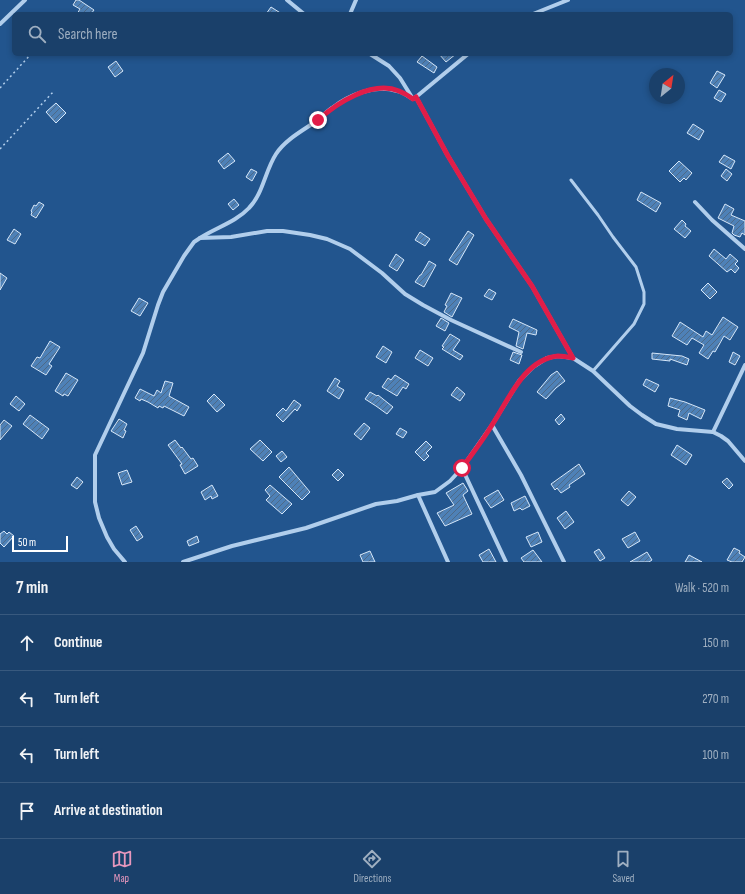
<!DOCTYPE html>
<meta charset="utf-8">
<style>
:root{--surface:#1a406a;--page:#234770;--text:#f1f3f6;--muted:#9fafc1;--line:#38597e;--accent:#e797bd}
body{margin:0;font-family:"Sofia Sans Condensed",sans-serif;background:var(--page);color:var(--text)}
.compass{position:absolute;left:649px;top:68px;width:36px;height:36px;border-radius:50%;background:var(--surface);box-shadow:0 2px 6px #0003;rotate:30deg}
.scale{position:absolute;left:12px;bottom:10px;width:56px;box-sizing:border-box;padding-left:4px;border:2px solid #fff;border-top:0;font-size:11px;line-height:14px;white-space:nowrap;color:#fff;-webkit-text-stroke:3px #22558e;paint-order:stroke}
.stop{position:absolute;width:12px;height:12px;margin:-9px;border:3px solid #e11d48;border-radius:50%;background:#fff}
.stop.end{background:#e11d48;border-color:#fff;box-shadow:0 1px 4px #0008}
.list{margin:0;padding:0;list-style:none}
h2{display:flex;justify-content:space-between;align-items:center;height:52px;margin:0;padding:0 16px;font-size:17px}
h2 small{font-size:13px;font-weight:400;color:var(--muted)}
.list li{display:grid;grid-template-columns:26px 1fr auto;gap:12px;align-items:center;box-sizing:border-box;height:56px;padding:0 16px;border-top:1px solid var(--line)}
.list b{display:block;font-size:15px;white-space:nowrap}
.list em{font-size:13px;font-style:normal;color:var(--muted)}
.icon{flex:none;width:22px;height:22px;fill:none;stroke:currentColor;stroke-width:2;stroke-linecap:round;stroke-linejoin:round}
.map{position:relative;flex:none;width:745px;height:562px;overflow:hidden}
.search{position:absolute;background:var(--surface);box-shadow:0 2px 6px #0003;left:12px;right:12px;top:12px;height:44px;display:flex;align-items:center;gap:10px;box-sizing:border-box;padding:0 14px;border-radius:6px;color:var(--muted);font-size:15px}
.sheet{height:276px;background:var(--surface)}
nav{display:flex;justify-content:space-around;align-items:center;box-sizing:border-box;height:56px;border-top:1px solid var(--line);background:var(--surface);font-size:11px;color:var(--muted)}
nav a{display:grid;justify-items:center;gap:2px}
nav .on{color:var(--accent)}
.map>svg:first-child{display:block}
.building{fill:url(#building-hatch);stroke:#d6e7f9}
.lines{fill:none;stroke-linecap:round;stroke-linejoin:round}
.path{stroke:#b1ceec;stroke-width:1.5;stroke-dasharray:2 3;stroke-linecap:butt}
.lane{stroke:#b1ceec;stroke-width:3}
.street{stroke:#b1ceec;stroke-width:4}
.route{stroke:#e11d48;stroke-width:5}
</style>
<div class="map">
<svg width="745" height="562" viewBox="0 0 745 562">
<defs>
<pattern id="building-hatch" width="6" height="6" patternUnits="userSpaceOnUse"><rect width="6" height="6" fill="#4e81b7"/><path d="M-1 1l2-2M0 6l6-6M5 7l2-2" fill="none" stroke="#4d6987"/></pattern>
</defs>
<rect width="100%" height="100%" fill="#22558e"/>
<g class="building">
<polygon points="76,0 79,0 94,10 91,14 77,14 80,9 73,5"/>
<polygon points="271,7 282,14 266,14"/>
<polygon points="439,54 456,54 446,62"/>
<polygon points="422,56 437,67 434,73 417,62"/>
<polygon points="116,61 123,71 115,77 108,67"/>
<polygon points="717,71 725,75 717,88 710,83"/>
<polygon points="719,90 726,94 721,102 714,98"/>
<polygon points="56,103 66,113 56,123 46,112"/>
<polygon points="693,124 704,131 699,140 687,133"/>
<polygon points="228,153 235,161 224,169 218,161"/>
<polygon points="724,155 735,161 731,169 719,162"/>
<polygon points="679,161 692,173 686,180 684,178 680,182 669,171"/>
<polygon points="251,169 257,172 252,181 246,177"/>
<polygon points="726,169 732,174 727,181 721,176"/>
<polygon points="641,192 661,203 656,212 637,200"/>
<polygon points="234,199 239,205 233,210 228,204"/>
<polygon points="39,202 44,205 36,218 31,215 32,212 31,211 34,205 36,206"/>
<polygon points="725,204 734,209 731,215 745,221 745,235 742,233 740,237 734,235 732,233 734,226 718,218"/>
<polygon points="682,220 686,224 685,226 691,231 685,238 674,229"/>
<polygon points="14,229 21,234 15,244 7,240"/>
<polygon points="468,231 474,235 457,265 449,260"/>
<polygon points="420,232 430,239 425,246 415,240"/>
<polygon points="714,249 726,259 730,254 738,261 735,264 739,268 735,273 731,269 727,272 709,256"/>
<polygon points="396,254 404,260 397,271 389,266"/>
<polygon points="429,261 436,265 424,287 415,282 420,275 421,275"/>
<polygon points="0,273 7,278 0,290"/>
<polygon points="708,283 717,292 710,299 701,290"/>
<polygon points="489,289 496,293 492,300 484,296"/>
<polygon points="451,293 462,298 452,317 444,312 447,306 445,305"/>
<polygon points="139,298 148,303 140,316 131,311"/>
<polygon points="723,317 738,327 730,340 724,336 715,352 713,351 708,359 699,353 704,345 692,338 687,345 672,336 680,322 703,337 706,331 712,335"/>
<polygon points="441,318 449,323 445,331 436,326"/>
<polygon points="513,319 537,330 536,335 527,333 523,349 516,346 519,332 509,327"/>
<polygon points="450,334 460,340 453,350 463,356 460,360 442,349 444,347 442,346"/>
<polygon points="50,341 60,347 49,364 52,366 46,375 31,366 37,357 40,358"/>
<polygon points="383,346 392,352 386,363 376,357"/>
<polygon points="420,350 433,358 428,366 415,358"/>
<polygon points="513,352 522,355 519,364 510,360"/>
<polygon points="733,352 740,356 735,365 729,362"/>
<polygon points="652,353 682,356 689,359 687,365 670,359 670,361 652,359"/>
<polygon points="557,371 565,381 556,388 546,399 537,392 551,375"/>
<polygon points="66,373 78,380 68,396 64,394 63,396 55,391"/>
<polygon points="395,375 409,384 406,389 403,387 397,396 382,387 388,378 391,380"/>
<polygon points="335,378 340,381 337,386 344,390 339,399 327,391"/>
<polygon points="646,379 659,385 655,392 643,385"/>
<polygon points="165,381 173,383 169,396 189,407 184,416 164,406 163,408 159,406 158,408 148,402 141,399 140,401 135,398 140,389 154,396 157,390 161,393"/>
<polygon points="457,387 465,394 460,401 451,395"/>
<polygon points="370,392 377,396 378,395 393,407 387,414 376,406 365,399"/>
<polygon points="214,394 225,405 217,412 207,401"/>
<polygon points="16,396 25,404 19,411 10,404"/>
<polygon points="670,398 685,402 705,410 701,419 689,413 687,420 678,416 680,410 668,406"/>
<polygon points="294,400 301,405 297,411 295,409 283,422 276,415 283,408 286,411"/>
<polygon points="561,414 565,419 559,425 555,420"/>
<polygon points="30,415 49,429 42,439 23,424"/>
<polygon points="119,419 127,424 124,430 126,431 123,438 111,431"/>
<polygon points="4,420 12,426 0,440 0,425"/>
<polygon points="364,423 370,428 361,440 354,434"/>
<polygon points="400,428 407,432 403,438 396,434"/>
<polygon points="175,440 181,448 182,447 191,459 193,458 198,466 185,474 180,465 182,464 168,445"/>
<polygon points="260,440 272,452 263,461 250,449"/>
<polygon points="426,441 432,447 426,453 429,456 424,461 415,452"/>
<polygon points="677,445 692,455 686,465 671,455"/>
<polygon points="282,451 287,457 281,462 276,456"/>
<polygon points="579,464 585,474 569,485 570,487 561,493 557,488 555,490 551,484"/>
<polygon points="289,467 310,492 302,500 279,477"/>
<polygon points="338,469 344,475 338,481 332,475"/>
<polygon points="127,470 132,482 122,485 118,473"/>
<polygon points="77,477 83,482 77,489 71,485"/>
<polygon points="727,478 733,485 729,489 722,482"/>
<polygon points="463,483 468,491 463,495 472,514 445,526 437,513 454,505 446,493"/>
<polygon points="212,485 218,496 212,499 211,496 205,500 201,492"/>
<polygon points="270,485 292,504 282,514 266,500 270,496 265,490"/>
<polygon points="498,490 504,500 491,508 484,498"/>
<polygon points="629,491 636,497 628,506 621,500"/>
<polygon points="525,496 530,506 522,510 520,508 514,511 511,503"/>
<polygon points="566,511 574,522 565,529 557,518"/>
<polygon points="136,526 143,537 137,541 130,530"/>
<polygon points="4,531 7,534 9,532 14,536 4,547 0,543 0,534"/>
<polygon points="538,532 542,542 531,547 526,537"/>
<polygon points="635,532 640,541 628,548 622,539"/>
<polygon points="197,536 199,542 189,546 187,541"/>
<polygon points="734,548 740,551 739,553 745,557 742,562 732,562 727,560"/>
<polygon points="489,549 496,562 483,562 479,555"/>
<polygon points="599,549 605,558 600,561 594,552"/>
<polygon points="533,550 542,562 524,562 521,558"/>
<polygon points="370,551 375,562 363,562 360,555"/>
<polygon points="647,552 652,560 649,562 630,562"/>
<polygon points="689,555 702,562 685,562"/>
</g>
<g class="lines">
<g class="path">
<polyline points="0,88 31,54"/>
<polyline points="0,149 54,91"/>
</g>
<polyline class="lane" points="571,180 598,215 613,237 636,267 644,292 644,304 634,324 593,371"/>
<g class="street">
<polyline points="287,0 304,14"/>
<polyline points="350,14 356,0"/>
<polyline points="533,14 568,0"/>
<polyline points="0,24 25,0"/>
<polyline points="370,54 389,66 400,78 413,99 416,97 448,156 486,219 532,286 573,358"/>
<polyline points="416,97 468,54"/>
<polyline points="695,202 712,220 745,249"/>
<polyline points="200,238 231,237 267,231 283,231 310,235 327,239 350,249 382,273 405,294 423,305 451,320 521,352"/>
<polyline points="492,425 521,475 564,562"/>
<polyline points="713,432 745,365"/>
<polyline points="462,468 506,562"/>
<polyline points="418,495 448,562"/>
<path d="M125 562 114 549 107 537 99 518 95 502V455L143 353 158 305 163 292 184 256 194 242 200 238C215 228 236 222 249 208 263 194 265 171 276 154 285 140 302 131 315 122 321 118 326 112 332 108 349 95 375 84 397 91 403 92 408 96 413 99"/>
<polyline points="183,562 232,546 306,528 376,504 397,501 418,495 435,492 450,481 462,468 492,425 519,381 533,367 547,358 558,356 573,358 593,371 630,406 642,415 656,424 677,429 713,432 721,436 728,441 745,461"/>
</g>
</g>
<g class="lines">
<path class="route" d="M318 120C337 103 372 80 399 91 404 93 409 96 413 99L416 97 448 156 486 219 532 286 573 358C568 357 562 356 558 356 524 359 508 401 492 425 483 440 472 454 462 468"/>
</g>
</svg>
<svg class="compass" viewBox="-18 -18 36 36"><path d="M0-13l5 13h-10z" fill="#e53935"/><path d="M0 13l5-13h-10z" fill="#9fafc1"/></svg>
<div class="scale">50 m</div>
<div class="stop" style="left:462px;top:468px"></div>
<div class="stop end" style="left:318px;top:120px"></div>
<div class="search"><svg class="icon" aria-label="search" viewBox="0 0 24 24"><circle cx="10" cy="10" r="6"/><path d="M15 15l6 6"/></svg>Search here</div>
</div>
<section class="sheet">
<h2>7 min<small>Walk · 520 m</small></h2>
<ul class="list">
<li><svg class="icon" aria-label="ahead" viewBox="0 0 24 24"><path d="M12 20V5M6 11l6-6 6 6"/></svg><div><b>Continue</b></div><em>150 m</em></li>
<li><svg class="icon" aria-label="left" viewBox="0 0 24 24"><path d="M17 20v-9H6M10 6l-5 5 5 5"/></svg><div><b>Turn left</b></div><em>270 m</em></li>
<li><svg class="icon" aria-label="left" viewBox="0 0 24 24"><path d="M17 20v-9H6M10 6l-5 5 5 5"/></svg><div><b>Turn left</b></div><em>100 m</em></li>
<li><svg class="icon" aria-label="arrive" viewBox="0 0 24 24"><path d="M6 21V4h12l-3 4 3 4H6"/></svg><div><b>Arrive at destination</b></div></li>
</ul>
</section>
<nav>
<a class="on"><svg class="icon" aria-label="map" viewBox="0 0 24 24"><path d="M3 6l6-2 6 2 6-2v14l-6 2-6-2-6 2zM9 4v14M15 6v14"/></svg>Map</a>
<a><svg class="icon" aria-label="directions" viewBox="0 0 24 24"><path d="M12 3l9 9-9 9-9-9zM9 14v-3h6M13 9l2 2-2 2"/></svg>Directions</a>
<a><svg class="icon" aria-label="saved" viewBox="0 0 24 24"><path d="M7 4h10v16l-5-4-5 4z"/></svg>Saved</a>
</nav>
